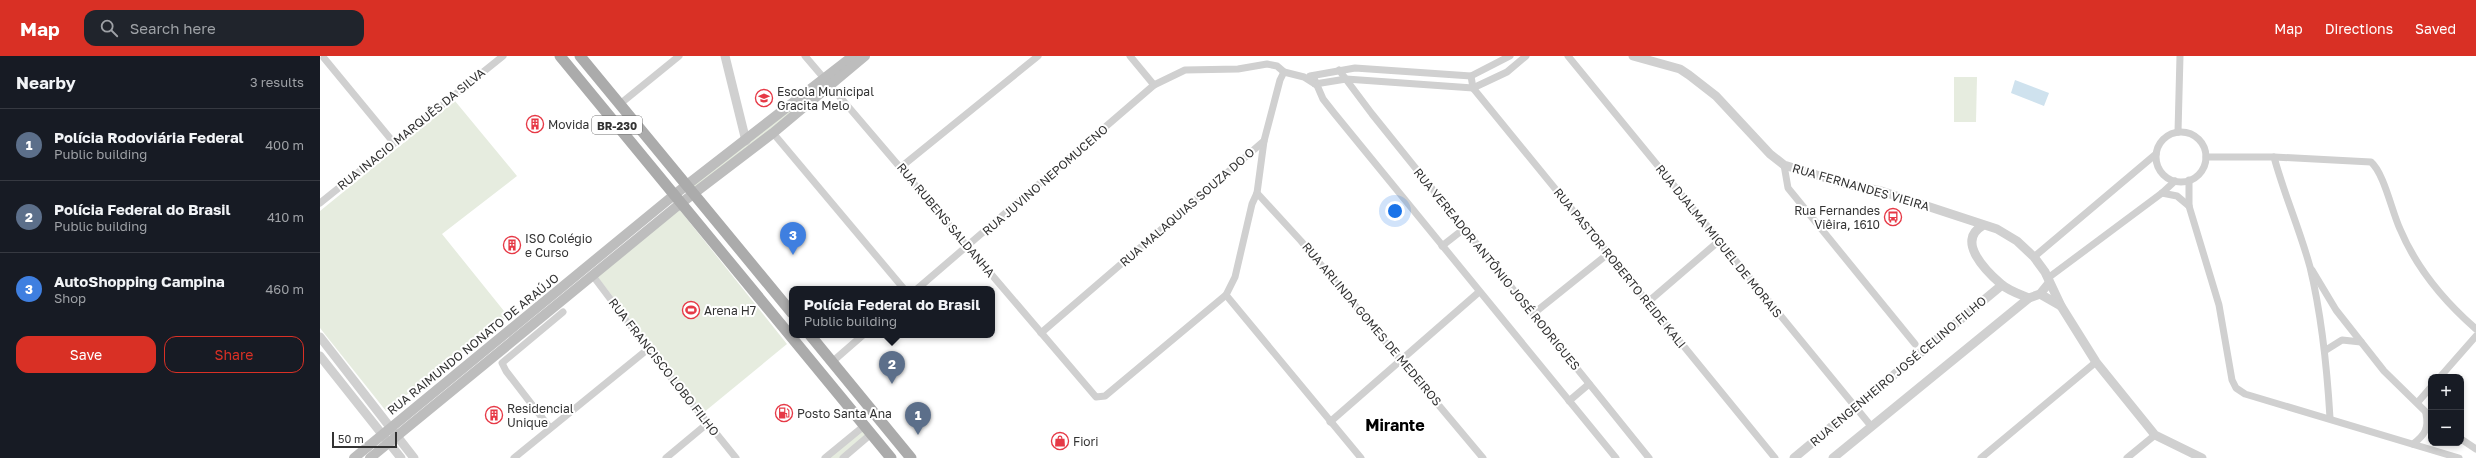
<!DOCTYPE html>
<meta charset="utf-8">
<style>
:root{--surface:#171b24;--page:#20242c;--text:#f1f3f6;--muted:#9ea1a6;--line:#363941;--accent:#d93025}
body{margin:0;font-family:"Golos Text",sans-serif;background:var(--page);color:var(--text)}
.controls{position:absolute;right:12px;bottom:12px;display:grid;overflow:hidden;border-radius:8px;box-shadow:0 2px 6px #0003}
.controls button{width:36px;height:36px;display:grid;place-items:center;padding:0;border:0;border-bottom:1px solid var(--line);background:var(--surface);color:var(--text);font:20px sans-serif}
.scale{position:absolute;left:12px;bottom:10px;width:65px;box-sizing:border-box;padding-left:4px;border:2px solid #333;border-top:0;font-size:11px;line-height:14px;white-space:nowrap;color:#333;-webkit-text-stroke:3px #fff;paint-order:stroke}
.you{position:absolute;left:1075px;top:155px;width:14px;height:14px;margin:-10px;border:3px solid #fff;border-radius:50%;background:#1a73e8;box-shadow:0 0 0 6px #1a73e833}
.badge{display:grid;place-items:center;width:26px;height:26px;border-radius:50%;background:var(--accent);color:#fff;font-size:13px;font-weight:700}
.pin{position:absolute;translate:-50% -33px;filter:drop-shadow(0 1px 2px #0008)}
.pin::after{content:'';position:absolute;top:21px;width:14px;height:12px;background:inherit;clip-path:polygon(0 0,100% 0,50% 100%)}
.popup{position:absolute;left:469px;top:230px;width:206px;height:52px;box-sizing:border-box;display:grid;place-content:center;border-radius:8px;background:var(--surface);filter:drop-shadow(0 1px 3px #0005);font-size:13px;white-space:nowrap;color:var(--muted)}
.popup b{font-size:15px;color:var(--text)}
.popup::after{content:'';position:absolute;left:50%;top:100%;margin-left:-8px;border:8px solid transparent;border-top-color:var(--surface)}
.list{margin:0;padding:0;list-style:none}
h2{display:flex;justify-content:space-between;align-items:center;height:52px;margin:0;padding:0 16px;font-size:17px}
h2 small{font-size:13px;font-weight:400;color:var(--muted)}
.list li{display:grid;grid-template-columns:26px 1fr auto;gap:12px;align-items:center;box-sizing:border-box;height:72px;padding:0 16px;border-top:1px solid var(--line)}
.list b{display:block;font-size:15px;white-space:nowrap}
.list p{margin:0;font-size:13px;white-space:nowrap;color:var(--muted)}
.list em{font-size:13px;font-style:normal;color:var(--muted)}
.actions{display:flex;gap:8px;padding:12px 16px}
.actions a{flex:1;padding:9px 0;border:1px solid var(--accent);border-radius:12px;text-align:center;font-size:14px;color:var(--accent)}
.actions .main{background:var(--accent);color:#fff}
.icon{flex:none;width:22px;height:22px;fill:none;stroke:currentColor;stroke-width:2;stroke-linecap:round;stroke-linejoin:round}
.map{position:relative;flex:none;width:2156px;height:402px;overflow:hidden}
header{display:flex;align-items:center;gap:24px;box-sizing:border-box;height:56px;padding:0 20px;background:var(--accent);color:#fff}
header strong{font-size:19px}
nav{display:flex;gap:22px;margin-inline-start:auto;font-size:14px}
.search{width:280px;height:36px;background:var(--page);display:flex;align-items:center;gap:10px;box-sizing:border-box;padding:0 14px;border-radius:12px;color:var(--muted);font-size:15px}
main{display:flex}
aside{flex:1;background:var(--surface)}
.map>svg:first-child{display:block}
.green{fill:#e6ecdf}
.water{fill:#cfe2ee}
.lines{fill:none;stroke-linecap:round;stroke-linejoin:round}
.minor{stroke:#d0d0d0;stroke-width:7}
.tertiary{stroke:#d0d0d0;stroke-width:9}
.secondary{stroke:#bdbdbd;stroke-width:10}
.primary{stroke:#ababab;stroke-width:11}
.labels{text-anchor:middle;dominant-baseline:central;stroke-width:4;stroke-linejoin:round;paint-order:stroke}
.shield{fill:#fff;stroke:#707070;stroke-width:1}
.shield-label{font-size:11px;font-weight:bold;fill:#333}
.poi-label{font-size:12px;fill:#333;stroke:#fff;text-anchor:start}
.street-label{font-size:12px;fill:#333;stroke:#fff}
.district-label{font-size:16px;font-weight:bold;fill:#000;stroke:#fff}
</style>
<header>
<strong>Map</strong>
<div class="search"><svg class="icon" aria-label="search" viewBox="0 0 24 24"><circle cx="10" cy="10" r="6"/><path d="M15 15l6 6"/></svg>Search here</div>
<nav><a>Map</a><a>Directions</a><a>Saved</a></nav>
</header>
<main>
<aside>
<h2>Nearby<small>3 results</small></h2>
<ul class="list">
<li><span class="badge" style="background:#5c6f8a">1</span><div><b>Polícia Rodoviária Federal</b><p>Public building</p></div><em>400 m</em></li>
<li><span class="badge" style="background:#5c6f8a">2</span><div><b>Polícia Federal do Brasil</b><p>Public building</p></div><em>410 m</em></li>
<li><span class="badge" style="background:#3f7fe0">3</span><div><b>AutoShopping Campina</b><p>Shop</p></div><em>460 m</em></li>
</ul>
<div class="actions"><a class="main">Save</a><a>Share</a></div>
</aside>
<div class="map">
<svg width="2156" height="402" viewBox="0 0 2156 402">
<rect width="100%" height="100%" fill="#fff"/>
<g class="green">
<polygon points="1634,21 1657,21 1656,66 1634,66"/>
<polygon points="504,25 507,30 375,135 371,129"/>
<polygon points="135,45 197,120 122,178 188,260 66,355 0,272 0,155"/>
<polygon points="359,153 467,288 383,357 276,219"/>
<polygon points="543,373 549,379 520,402 507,402"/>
</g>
<polygon class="water" points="1695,24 1729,37 1724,50 1691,37"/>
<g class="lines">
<g class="minor">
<polyline points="485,0 776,341 785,340 906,239 915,221 932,148 937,137 944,85"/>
<polyline points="810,0 834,29"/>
<polyline points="1248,0 1551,370"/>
<polyline points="4,2 74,87"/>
<polyline points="1019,14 1052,58 1329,402"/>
<polyline points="990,20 1035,12 1151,20 1190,0"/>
<polyline points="993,20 1003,43 1014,57 1296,402"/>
<polyline points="1151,20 1153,32 1455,402"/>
<polyline points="995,28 1026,23 1153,32 1187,16 1206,0"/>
<polyline points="300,48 359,0"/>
<polyline points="1858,76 1860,0"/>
<circle cx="1861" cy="101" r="25"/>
<polyline points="453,77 584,233"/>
<path d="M1886 101H1954L2051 106C2064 117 2072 156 2080 173 2096 211 2125 246 2156 273"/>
<path d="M1954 101C1964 138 1980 174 1990 211 2002 261 2007 311 2010 362"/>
<polyline points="1464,109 1468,132 1595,288"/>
<polyline points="581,111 718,0"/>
<polyline points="1869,124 1869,150 1899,249 1912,324 1916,332 1925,338 2139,402"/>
<polyline points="937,137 981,185 1163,402"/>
<polyline points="1842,137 1857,140 1869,150"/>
<polyline points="0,147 183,0"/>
<polyline points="1122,190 1145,172"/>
<polyline points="1714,201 1836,98"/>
<polyline points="1992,214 2016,254 2064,315 2111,361"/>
<polyline points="273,220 328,293 416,402"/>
<polyline points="1728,222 1842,137 1855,125"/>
<polyline points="597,233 834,29 865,14 918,13 947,8 957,10 964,16 984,21 995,28"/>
<polyline points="906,239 1041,402"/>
<polyline points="1328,246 1399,185"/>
<polyline points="1213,258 1289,197"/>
<polyline points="721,277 944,85 960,24 964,16"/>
<polyline points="2006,294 2022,284 2041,286"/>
<polyline points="512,306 543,279"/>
<polyline points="2120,321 2156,280"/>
<polyline points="1249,345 1269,328"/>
<polyline points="2098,346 2111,331"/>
<polyline points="1010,366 1159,236"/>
<polyline points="230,372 186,315 182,307 243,256"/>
<polyline points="2141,383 2156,393"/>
<path d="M2093 388C2105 379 2109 372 2106 358"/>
<polyline points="194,402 328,293"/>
<polyline points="346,402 388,367"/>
<polyline points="505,402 544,370"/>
<polyline points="523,402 551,378"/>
<polyline points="1661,402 1776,306"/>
<polyline points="1807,402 1835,379"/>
</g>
<g class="tertiary">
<polyline points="405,0 426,85"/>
<polyline points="1313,0 1360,13 1369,19 1396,40 1450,98 1464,109 1526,128 1561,135 1677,173 1697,185 1714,201 1725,216 1741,250 1776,306 1835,379 1882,402"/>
<path d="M1662 170C1636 185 1666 215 1681 228 1689 235 1699 238 1709 242L1720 238 1729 227"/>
<polyline points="1720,238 1741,250"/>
<polyline points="0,281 94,402"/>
<polyline points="0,300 81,402"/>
<polyline points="1474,402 1682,229"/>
<polyline points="1513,402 1709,242"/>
</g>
<g class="secondary">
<polyline points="34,402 354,139 533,0"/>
<polyline points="50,402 356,151 453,77 545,0"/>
</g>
<g class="primary">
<polyline points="240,0 571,402"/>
<polyline points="260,0 472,257"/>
<polyline points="490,279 591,402"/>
</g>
</g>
<defs>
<g id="school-ring" transform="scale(0.9)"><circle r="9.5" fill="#fff" stroke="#e63946" stroke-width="1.5"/><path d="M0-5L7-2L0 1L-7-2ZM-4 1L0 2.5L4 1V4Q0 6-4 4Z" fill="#e63946"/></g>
<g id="building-ring" transform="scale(0.9)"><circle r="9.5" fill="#fff" stroke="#e63946" stroke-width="1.5"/><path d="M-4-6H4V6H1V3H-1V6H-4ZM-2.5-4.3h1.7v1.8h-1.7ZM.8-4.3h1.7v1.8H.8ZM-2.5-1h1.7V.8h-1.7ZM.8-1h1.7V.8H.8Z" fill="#e63946"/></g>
<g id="bus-ring" transform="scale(0.9)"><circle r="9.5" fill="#fff" stroke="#e63946" stroke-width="1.5"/><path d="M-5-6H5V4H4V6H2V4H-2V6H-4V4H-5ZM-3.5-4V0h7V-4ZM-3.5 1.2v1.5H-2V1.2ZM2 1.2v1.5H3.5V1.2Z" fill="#e63946"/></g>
<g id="stadium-ring" transform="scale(0.9)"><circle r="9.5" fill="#fff" stroke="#e63946" stroke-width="1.5"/><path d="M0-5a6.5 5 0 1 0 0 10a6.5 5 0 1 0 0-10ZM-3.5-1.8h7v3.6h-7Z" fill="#e63946"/></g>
<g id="fuel-ring" transform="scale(0.9)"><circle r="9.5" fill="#fff" stroke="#e63946" stroke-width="1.5"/><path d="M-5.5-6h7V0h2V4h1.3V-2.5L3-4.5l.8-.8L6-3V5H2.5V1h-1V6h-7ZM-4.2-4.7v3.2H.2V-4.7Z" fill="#e63946"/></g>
<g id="shop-ring" transform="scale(0.9)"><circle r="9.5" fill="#fff" stroke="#e63946" stroke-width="1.5"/><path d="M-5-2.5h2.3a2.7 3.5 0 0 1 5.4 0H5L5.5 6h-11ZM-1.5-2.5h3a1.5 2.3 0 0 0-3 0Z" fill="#e63946"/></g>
</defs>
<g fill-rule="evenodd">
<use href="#school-ring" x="444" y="42"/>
<use href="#building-ring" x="215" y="68"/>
<use href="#bus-ring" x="1573" y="161"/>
<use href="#building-ring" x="192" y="189"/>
<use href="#stadium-ring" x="371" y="254"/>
<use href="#fuel-ring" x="464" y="357"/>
<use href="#building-ring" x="174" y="359"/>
<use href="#shop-ring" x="740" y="385"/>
</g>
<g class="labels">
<rect class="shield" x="272" y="60" width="50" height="18" rx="3"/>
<g class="shield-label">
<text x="297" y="69">BR-230</text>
</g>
<g class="poi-label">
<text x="457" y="35">Escola Municipal<tspan x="457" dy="14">Gracita Melo</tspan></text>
<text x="228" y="68">Movida</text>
<text x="1560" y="154" text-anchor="end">Rua Fernandes<tspan x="1560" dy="14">Viêira, 1610</tspan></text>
<text x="205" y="182">ISO Colégio<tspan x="205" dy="14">e Curso</tspan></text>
<text x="384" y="254">Arena H7</text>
<text x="187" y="352">Residencial<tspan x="187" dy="14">Unique</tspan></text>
<text x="477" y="357">Posto Santa Ana</text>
<text x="753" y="385">Fiori</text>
</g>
<g class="street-label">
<text transform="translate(91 73) rotate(-39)">RUA INACIO MARQUÊS DA SILVA</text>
<text transform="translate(725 124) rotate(-41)">RUA JUVINO NEPOMUCENO</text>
<text transform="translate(1541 131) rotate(16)">RUA FERNANDES VIEIRA</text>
<text transform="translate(867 151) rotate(-41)">RUA MALAQUIAS SOUZA DO O</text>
<text transform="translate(626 164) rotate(50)">RUA RUBENS SALDANHA</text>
<text transform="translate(1399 185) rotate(51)">RUA DJALMA MIGUEL DE MORAIS</text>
<text transform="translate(1300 212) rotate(51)">RUA PASTOR ROBERTO REIDE KALI</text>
<text transform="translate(1177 213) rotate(51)">RUA VEREADOR ANTÔNIO JOSÉ RODRIGUES</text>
<text transform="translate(1052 268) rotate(50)">RUA ARLINDA GOMES DE MEDEIROS</text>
<text transform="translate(153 288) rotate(-39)">RUA RAIMUNDO NONATO DE ARAÚJO</text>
<text transform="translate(344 311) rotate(52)">RUA FRANCISCO LOBO FILHO</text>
<text transform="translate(1578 315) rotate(-40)">RUA ENGENHEIRO JOSÉ CELINO FILHO</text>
</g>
<g class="district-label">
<text x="1075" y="369">Mirante</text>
</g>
</g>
</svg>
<div class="controls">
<button>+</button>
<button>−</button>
</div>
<div class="scale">50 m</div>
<div class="you"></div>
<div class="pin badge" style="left:598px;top:379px;background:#5c6f8a">1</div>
<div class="pin badge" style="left:572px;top:328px;background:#5c6f8a">2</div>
<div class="popup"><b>Polícia Federal do Brasil</b>Public building</div>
<div class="pin badge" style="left:473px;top:199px;background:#3f7fe0">3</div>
</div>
</main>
